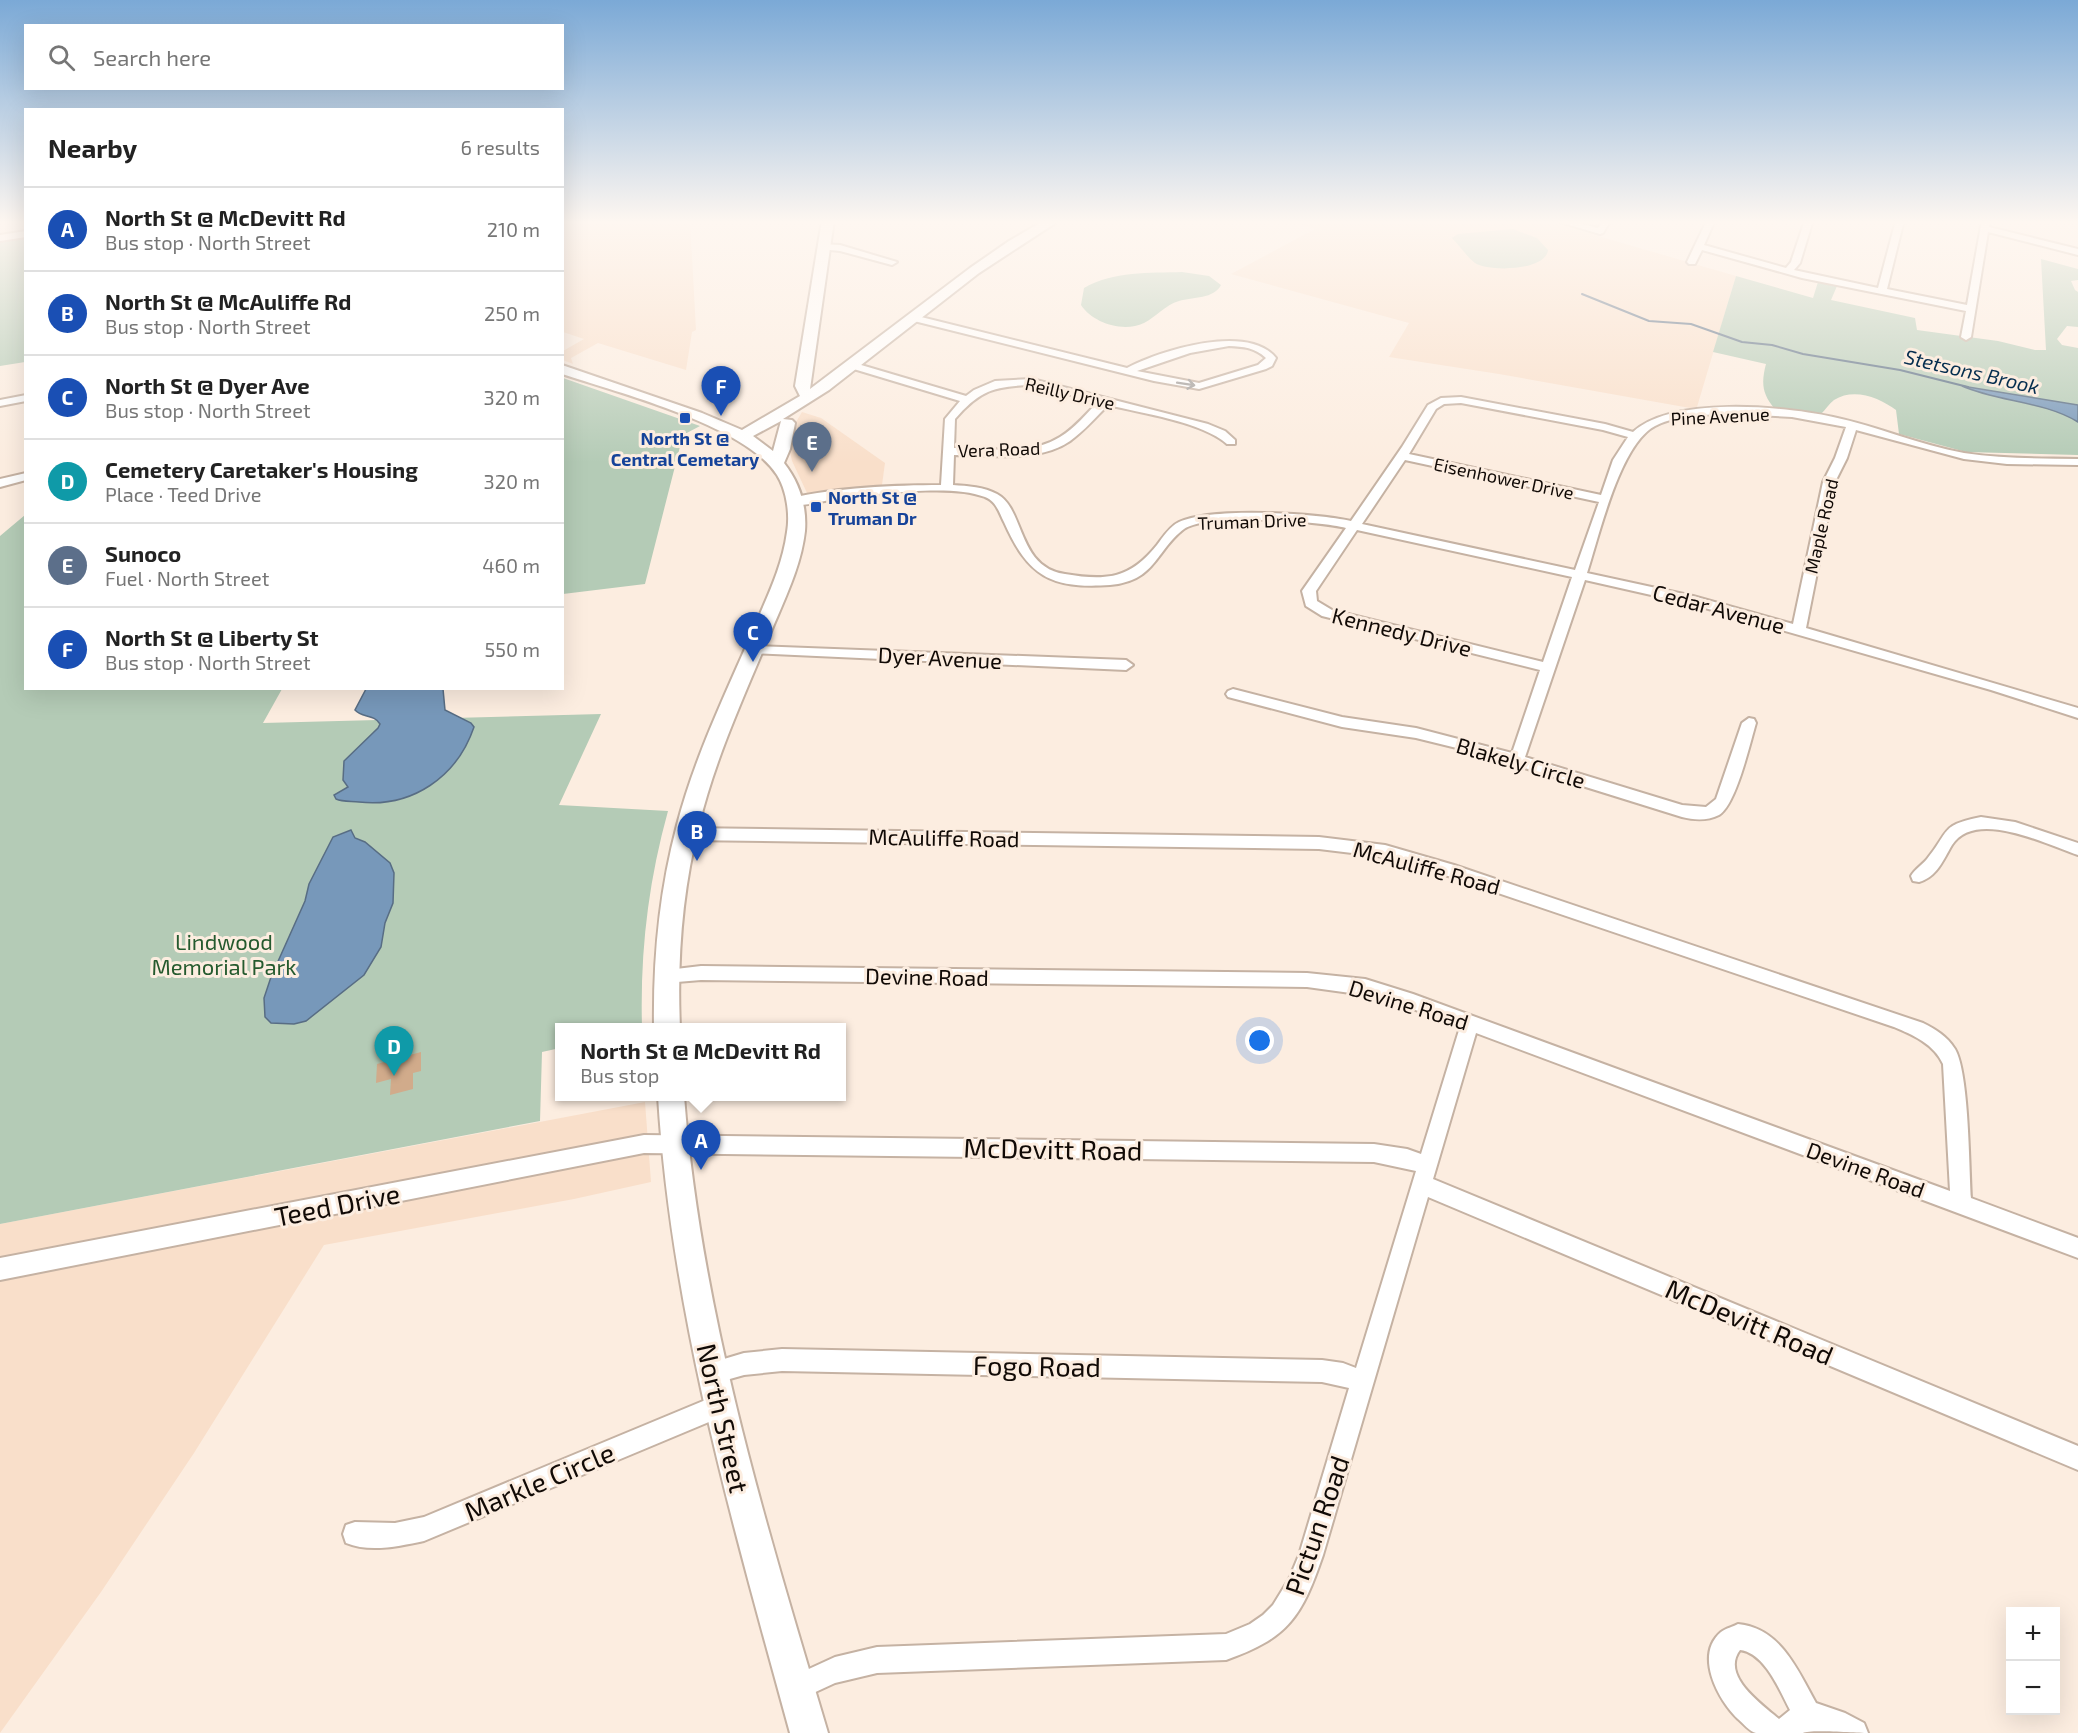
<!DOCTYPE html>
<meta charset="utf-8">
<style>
:root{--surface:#fff;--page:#f2f2f2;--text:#222;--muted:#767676;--line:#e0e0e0;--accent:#0b8043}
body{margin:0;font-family:"Exo 2",sans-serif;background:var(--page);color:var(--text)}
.controls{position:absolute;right:18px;bottom:18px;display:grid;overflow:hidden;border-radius:0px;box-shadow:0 6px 24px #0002}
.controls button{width:54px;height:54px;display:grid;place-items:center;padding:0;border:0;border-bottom:2px solid var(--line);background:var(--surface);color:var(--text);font:30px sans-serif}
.you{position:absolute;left:1260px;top:1041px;width:21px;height:21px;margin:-15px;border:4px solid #fff;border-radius:50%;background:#1a73e8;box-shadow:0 0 0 9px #1a73e833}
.badge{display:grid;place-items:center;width:39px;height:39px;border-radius:50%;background:var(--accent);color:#fff;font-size:20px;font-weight:700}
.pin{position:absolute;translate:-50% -50px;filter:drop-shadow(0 2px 3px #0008)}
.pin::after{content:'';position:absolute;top:32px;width:21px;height:18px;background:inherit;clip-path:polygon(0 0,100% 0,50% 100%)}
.popup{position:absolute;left:555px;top:1023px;width:291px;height:78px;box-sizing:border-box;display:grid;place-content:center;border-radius:0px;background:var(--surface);filter:drop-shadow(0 2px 4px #0005);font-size:20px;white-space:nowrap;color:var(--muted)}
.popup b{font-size:22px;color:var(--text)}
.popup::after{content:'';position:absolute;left:50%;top:100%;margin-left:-12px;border:12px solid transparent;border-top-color:var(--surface)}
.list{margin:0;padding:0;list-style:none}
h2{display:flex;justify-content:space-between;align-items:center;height:78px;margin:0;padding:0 24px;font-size:26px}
h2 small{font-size:20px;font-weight:400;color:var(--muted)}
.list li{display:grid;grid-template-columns:39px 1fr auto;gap:18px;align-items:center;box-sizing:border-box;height:84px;padding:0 24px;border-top:2px solid var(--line)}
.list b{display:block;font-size:22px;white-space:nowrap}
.list p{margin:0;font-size:20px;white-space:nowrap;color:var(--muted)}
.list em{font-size:20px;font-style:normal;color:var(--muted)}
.icon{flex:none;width:33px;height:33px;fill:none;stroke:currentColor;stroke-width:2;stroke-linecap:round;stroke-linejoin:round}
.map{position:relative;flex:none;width:2078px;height:1733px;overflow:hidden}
.search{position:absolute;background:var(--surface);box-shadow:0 6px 24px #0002;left:24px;top:24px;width:540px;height:66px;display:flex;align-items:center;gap:15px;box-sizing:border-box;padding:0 21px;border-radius:0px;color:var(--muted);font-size:22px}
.panel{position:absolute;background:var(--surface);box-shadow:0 6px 24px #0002;left:24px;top:108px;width:540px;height:582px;border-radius:0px}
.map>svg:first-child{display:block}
.built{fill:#f9dfca}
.green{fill:#b4cbb6}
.water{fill:#7798ba;stroke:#586d84;stroke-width:1.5}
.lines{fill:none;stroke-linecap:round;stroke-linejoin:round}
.stream{stroke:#586d84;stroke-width:2}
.building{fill:#d1ab8b}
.street-casing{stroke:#c5b2a3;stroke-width:4}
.secondary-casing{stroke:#c5b2a3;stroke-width:4}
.street{fill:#fff;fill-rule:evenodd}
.secondary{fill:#fff;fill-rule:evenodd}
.oneway{stroke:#a09d9b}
.transit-dot{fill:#1a4fb4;stroke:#fcede0;stroke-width:2}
.labels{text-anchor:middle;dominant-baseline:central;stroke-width:6;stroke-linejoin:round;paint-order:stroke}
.far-street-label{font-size:18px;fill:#110a06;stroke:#fcede0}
.far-transit-label{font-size:18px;font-weight:bold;fill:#164399;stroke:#fcede0}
.far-water-label{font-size:20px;font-style:italic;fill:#062e4f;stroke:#fcede0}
.street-label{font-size:22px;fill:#110a06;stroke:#fcede0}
.park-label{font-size:22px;fill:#255a2e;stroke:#fcede0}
.near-street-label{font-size:27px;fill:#110a06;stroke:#fcede0}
</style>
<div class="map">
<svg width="2078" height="1733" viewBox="0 0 2078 1733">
<rect width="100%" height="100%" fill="#fcede0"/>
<g class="built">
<polygon points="563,220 690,220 696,330 692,332 686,370 598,343 571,358 573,364 563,360 563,351 584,339 563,332"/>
<polygon points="1285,220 1543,220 1736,276 1697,407 1690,408 1499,374 1389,357 1409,323 1231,274 1315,229"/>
<polygon points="802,412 821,418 885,463 882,485 807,493 792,461 789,448 790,432"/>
<polygon points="645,1102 651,1182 574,1199 324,1245 194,1453 101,1592 0,1733 0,1224"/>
</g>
<g class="green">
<path d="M1513 229 1537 238 1548 250C1546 271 1489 272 1475 263 1467 257 1459 245 1452 238L1458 234Z"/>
<polygon points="25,237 25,362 0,366 0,241"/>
<path d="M2041 259 2078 269V280L2071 281 2075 290 2078 292V327L2067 326 2057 339 2062 345 2078 348V455L1966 452 1899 434 1896 410C1880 398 1854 387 1834 400 1829 404 1825 410 1821 414L1775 409C1762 394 1761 383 1766 364L1713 352 1736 276 1813 298 1818 282 1837 286 1831 300 1915 318 1917 330 1998 341 2035 350H2046Z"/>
<path d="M1182 272 1209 276 1221 285C1214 299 1193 297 1179 301 1165 305 1156 317 1144 323 1123 333 1093 323 1081 305L1084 288C1113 271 1150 273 1182 272Z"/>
<polygon points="563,378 700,426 683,435 645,584 563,594"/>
<path d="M25 515 26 688 282 689 263 723 601 714 559 805 668 811C648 883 640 953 642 1027L560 1028V1048L542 1052 540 1121 0 1224V536Z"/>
</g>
<g class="water">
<path d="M1962 386 2078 405V422C2044 401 1998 402 1962 386Z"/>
<path d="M366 689H443L445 710 471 723 474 727C457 777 412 808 359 802 351 801 343 802 336 799L334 795 348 787 343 780 344 761 378 728 380 724C374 714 362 718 355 710Z"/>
<polygon points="351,830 355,838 365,842 390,863 394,873 393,903 385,923 381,947 364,975 306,1021 294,1024 271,1023 265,1017 264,998 271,977 305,901 309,884 333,837"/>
</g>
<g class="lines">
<polyline class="stream" points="1582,294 1649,321 1691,324 1742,342 1772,345 1803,354 1900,370 1968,387"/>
</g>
<polygon class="building" points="421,1052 421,1071 413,1073 413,1089 390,1095 391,1079 376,1083 377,1064"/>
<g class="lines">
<g class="street-casing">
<g id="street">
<polygon points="1553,220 1567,220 1598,228 1603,220 1611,220 1603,233 1600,234"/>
<polygon points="1707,220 1715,220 1704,245 1786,268 1791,262 1805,220 1813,220 1800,263 1794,270 1878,288 1896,220 1904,220 1887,289 1967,305 1982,220 1990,220 1989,227 2078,249 2078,255 1988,232 1971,337 1966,340 1961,337 1966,311 1802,278 1702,250 1695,264 1689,264 1687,262"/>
<polygon points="26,231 26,237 0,241 0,235"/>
<polygon points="823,244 840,245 897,262 892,265 840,251 820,249 820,245"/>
<path d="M913 315 1127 368C1161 350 1248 323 1276 358L1272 366 1266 369 1199 389 1154 381 910 320 908 318ZM1229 346C1244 347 1254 347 1266 358L1258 365 1199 383 1137 371 1190 353Z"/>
<path d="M851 362 966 396 974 390 995 381 1032 379 1208 424 1225 431 1235 440V444H1227C1202 422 1141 413 1108 405 1096 417 1084 431 1070 441 1038 463 991 455 954 455L953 485C968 486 984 487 997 494 1025 509 1017 567 1065 574 1106 581 1130 579 1157 545 1163 537 1170 526 1179 522 1212 507 1314 513 1351 521L1402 447 1428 405 1441 398 1461 397 1605 424 1633 432C1672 396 1784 406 1833 417 1877 426 1919 445 1964 453 2002 459 2040 458 2078 459V465L2007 464 1964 459 1856 430 1847 458 1835 482 1806 628 2078 708V718L1991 690 1691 604 1585 580 1525 757 1682 805 1706 807 1716 799 1742 723 1749 718 1754 719 1756 723C1750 743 1736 805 1719 815 1707 821 1694 820 1682 817L1473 752 1416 738 1342 727 1228 697 1226 694 1228 691 1233 689 1342 717 1416 728 1512 753 1540 670 1322 616 1306 606 1302 591 1346 528C1318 521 1206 513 1184 529 1155 551 1156 581 1110 585 1050 589 1028 576 1004 522 999 512 996 501 985 497 949 483 876 495 836 499 822 501 804 507 791 504V498C835 488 895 485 941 485L945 419 960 401 847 367 846 365ZM1032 385 1098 402C1086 414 1075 428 1060 437 1030 456 988 448 954 448L955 419C980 390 995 386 1032 385ZM1461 403 1603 430 1628 437 1613 460 1601 495 1409 454 1436 409 1444 404ZM1740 414 1792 417 1846 427 1835 458 1823 482 1793 624 1693 596 1587 573C1599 536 1620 444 1655 426 1680 413 1713 415 1740 414ZM1405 460 1599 502 1575 570 1362 524ZM1357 530 1572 577 1543 662 1332 610 1317 601 1316 591Z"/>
<polygon points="26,395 26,401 0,406 0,400"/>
<polygon points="26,473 26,480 0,487 0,479"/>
<polygon points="754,646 1126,660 1133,665 1126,670 749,653 747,650"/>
<path d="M1981 817 2015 822 2078 843V855C2047 845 1976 808 1952 845 1943 860 1937 877 1919 882L1913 881 1911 876C1915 869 1922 865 1927 859 1950 831 1940 825 1981 817Z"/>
<path d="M685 828 1319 837 1385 845 1454 865 1923 1023C1935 1029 1947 1036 1955 1049 1969 1073 1969 1166 1971 1198L2078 1238V1258L1476 1033 1433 1179 2078 1446V1470L1428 1197 1323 1555C1302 1616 1289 1638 1226 1660L877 1673 835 1683 796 1701 787 1697 783 1688 787 1679 835 1657 877 1647 1226 1634 1250 1624 1263 1615 1273 1605 1289 1579 1299 1555 1349 1388 1322 1382 782 1371 744 1375 712 1384 704 1381 701 1373 704 1365 744 1353 782 1349 1322 1360 1343 1363 1356 1368 1416 1171 1374 1162 644 1153 0 1280V1258L644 1135 1374 1144 1407 1149 1421 1154 1460 1027 1405 1006 1365 995 1307 987 701 980 665 983 659 981 656 976 659 971 701 966 1307 973 1365 979 1413 994 1950 1191 1943 1064C1934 1044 1913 1035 1894 1027L1445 875 1385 857 1319 849 685 840 679 838 677 834 679 830Z"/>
<path d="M720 1394 728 1398 732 1406 728 1414 424 1541C400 1546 370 1553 346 1543L343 1534 346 1525 355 1522 395 1523 424 1517Z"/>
<path d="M1738 1624C1781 1628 1798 1671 1816 1703L1845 1713 1864 1723 1868 1733C1856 1733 1809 1729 1803 1733 1788 1733 1770 1733 1756 1733 1750 1732 1743 1723 1738 1719 1718 1700 1694 1655 1721 1632 1726 1628 1733 1627 1738 1624ZM1740 1650C1765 1653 1780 1691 1790 1710L1779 1719C1763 1705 1720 1676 1740 1650Z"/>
</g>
</g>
<g class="secondary-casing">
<g id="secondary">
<path d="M822 220H834L810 389 970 268 1009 241 1045 220H1060L979 273 829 390 783 419 792 420 795 423 790 449 784 463C799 482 807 506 805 531 801 567 784 600 770 634 744 696 715 759 699 825 682 892 677 959 680 1028H654C653 959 659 892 677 825 694 759 724 697 751 635 765 601 782 569 787 532 790 515 787 491 777 475 745 425 619 393 562 374V365L702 413 742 430 800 396 795 386ZM781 421 773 451 753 436Z"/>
<path d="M658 1096H684C701 1314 766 1525 828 1733H790C733 1525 671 1313 658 1096Z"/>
</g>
</g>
<use href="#street" class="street"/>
<use href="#secondary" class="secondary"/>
</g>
<defs><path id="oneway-shaft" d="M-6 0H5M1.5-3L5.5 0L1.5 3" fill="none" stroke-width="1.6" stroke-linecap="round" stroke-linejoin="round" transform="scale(1.5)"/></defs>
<use class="oneway" href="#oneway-shaft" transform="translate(1186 384) rotate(9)"/>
<linearGradient id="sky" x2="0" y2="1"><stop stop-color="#7ba9d6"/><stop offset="0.48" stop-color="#fef7f1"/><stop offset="1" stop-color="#fef7f1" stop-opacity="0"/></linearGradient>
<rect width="2078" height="463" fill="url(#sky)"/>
<g class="transit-dot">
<rect x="679" y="412" width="12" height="12" rx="3"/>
<rect x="810" y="501" width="12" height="12" rx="3"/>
</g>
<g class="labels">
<g class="far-street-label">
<text transform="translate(1070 393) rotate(13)">Reilly Drive</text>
<text transform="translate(1720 416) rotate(-3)">Pine Avenue</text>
<text transform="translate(999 449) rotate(-2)">Vera Road</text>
<text transform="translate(1504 478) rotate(12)">Eisenhower Drive</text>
<text transform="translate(1252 521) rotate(-2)">Truman Drive</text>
<text transform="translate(1821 526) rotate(-77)">Maple Road</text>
</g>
<g class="far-transit-label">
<text x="685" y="438">North St @<tspan x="685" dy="21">Central Cemetary</tspan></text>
<text x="828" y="497" text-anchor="start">North St @<tspan x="828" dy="21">Truman Dr</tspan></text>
</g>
<g class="far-water-label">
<text transform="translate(1972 371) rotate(13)">Stetsons Brook</text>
</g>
<g class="street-label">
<text transform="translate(1719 608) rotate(15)">Cedar Avenue</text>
<text transform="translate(1402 631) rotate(14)">Kennedy Drive</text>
<text transform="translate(940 657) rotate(3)">Dyer Avenue</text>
<text transform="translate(1521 762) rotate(16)">Blakely Circle</text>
<text transform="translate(944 837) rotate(1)">McAuliffe Road</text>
<text transform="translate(1427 867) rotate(15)">McAuliffe Road</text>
<text transform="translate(927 976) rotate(1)">Devine Road</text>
<text transform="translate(1409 1004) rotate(17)">Devine Road</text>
<text transform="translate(1866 1169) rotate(20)">Devine Road</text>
</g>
<g class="park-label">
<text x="224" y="941">Lindwood<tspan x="224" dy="25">Memorial Park</tspan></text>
</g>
<g class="near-street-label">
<text transform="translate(1053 1148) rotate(1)">McDevitt Road</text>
<text transform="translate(337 1204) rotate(-11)">Teed Drive</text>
<text transform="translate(1750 1321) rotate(23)">McDevitt Road</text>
<text transform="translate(1037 1365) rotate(1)">Fogo Road</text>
<text transform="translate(724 1418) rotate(77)">North Street</text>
<text transform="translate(539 1481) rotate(-23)">Markle Circle</text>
<text transform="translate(1316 1525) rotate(-71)">Pictun Road</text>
</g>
</g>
</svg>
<div class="controls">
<button>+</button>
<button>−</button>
</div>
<div class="you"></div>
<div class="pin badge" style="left:701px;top:1170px;background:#1a4fb4">A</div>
<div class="popup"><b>North St @ McDevitt Rd</b>Bus stop</div>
<div class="pin badge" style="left:697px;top:861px;background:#1a4fb4">B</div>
<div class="pin badge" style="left:753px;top:662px;background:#1a4fb4">C</div>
<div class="pin badge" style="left:394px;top:1076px;background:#0f9aa8">D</div>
<div class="pin badge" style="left:812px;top:472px;background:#5c6f8a">E</div>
<div class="pin badge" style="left:721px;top:416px;background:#1a4fb4">F</div>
<div class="search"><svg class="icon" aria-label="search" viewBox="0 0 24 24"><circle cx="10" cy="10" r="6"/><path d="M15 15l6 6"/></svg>Search here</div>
<section class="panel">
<h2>Nearby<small>6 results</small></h2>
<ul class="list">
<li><span class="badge" style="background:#1a4fb4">A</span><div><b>North St @ McDevitt Rd</b><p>Bus stop · North Street</p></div><em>210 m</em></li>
<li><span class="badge" style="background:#1a4fb4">B</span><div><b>North St @ McAuliffe Rd</b><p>Bus stop · North Street</p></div><em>250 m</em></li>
<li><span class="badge" style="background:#1a4fb4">C</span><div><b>North St @ Dyer Ave</b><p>Bus stop · North Street</p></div><em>320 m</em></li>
<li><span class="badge" style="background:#0f9aa8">D</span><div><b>Cemetery Caretaker's Housing</b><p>Place · Teed Drive</p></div><em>320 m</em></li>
<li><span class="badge" style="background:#5c6f8a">E</span><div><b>Sunoco</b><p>Fuel · North Street</p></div><em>460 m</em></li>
<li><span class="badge" style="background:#1a4fb4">F</span><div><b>North St @ Liberty St</b><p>Bus stop · North Street</p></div><em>550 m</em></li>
</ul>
</section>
</div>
